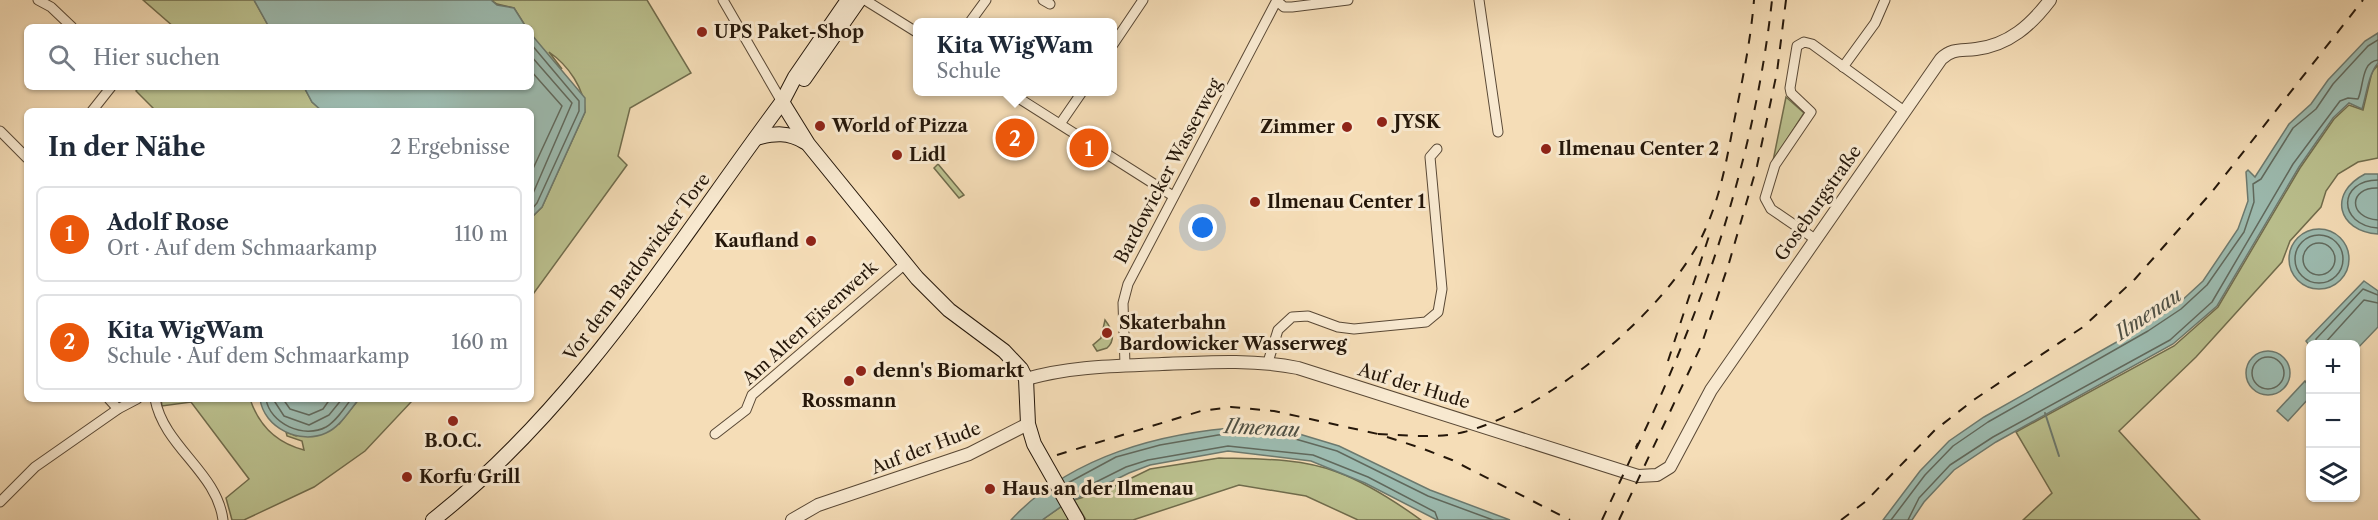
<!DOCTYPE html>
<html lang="de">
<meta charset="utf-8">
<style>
:root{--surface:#fff;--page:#f2f2f3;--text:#1f2937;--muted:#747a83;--line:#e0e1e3;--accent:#ea580c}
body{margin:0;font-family:"Libre Caslon Text",serif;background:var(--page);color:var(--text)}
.controls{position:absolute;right:18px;bottom:18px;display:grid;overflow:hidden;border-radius:9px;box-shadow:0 2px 4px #0004}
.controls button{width:54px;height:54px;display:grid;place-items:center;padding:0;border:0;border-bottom:2px solid var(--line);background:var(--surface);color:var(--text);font:30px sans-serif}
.you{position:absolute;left:1203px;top:228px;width:21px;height:21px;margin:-15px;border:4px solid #fff;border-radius:50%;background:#1a73e8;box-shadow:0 0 0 9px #1a73e833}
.badge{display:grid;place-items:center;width:39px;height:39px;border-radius:50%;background:var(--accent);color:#fff;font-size:20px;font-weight:700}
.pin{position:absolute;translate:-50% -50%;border:3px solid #fff;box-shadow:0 2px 6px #0006}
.popup{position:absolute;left:913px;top:18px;width:204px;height:78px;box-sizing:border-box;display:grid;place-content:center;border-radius:9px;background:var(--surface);filter:drop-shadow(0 2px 4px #0005);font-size:20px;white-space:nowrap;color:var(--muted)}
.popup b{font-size:22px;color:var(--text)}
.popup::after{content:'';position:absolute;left:50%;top:100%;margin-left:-12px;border:12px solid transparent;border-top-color:var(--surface)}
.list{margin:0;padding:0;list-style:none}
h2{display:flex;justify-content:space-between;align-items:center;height:78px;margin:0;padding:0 24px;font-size:26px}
h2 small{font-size:20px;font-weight:400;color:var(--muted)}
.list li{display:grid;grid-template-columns:39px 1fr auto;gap:18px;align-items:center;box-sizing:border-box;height:96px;margin:0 12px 12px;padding:0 12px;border:2px solid var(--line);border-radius:9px}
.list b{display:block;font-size:22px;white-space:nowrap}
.list p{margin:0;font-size:20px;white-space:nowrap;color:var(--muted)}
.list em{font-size:20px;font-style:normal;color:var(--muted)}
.icon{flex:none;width:33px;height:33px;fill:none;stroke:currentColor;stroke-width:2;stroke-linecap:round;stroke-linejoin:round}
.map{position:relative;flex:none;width:2378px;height:520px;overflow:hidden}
.search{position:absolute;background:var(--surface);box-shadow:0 2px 4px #0004;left:24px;top:24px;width:510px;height:66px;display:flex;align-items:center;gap:15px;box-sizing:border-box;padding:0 21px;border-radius:9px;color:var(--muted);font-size:22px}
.panel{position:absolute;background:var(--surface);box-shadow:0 2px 4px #0004;left:24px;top:108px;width:510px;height:294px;border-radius:9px}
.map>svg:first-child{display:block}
.green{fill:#bbc18f;stroke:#706c4c;stroke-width:1.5}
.water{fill:#9cbbb0;stroke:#6c796e;stroke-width:1.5}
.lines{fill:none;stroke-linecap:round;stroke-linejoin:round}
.shore{stroke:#60695d;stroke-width:1.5}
.stream{stroke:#6c796e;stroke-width:2}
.minor-casing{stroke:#594835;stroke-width:11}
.tertiary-casing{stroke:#594835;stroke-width:14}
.secondary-casing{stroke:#25170a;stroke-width:16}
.minor{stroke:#f8e9d0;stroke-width:9}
.tertiary{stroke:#f8e9d0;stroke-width:12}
.secondary{stroke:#f8e9d0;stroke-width:14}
.rail{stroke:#25170a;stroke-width:2;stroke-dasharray:10 10;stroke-linecap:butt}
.poi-dot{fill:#8f2418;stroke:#f8e9d0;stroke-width:2}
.labels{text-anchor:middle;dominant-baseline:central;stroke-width:6;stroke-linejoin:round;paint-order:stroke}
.poi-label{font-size:18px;font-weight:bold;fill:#25170a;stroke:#f8e9d0;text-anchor:start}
.street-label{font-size:18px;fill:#25170a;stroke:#f8e9d0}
.water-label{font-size:20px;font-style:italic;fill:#4f5044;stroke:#f8e9d0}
</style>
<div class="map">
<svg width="2378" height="520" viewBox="0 0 2378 520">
<rect width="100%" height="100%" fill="#f5ddb7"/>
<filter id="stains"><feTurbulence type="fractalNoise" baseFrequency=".00333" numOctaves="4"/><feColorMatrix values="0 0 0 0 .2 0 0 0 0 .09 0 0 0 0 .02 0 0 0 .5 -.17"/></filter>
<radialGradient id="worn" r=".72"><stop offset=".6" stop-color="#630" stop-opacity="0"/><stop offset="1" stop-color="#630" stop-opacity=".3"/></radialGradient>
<g class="green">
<polygon points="143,0 254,0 269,27 174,27"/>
<path d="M491 0H647L691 73 630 108 618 156 627 165 531 297V218L542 207 585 112C585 89 568 65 549 52L562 69C550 60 531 42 531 27H526L514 8 497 4Z"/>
<polygon points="2378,65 2378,158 2358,162 2338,174 2326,191 2321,207 2290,241 2282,262 2196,357 2119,431 2200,520 2023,520 2052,493 2016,432 2174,346 2218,307 2300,168 2334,119 2349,105 2363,110 2372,72"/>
<polygon points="139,87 304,87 312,102 322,111 156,111 136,91"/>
<polygon points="1786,97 1804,113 1773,161"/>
<polygon points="938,164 964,195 959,198 934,168"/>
<path d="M1105 320C1112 329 1116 340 1107 348L1097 351 1093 345 1101 338Z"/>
<path d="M161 399H250C259 426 276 443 304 450L302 441 287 436 286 432 296 436 339 424 359 399 412 401 365 451 314 487 244 520H232L226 498 249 479 191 402 162 406Z"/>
<path d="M1219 458C1258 459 1301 458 1337 472 1367 483 1396 502 1421 520H1358L1306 496 1239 485 1133 520H1086L1074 500 1107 490 1150 469Z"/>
<polygon points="1062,506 1070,520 1042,520"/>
</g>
<g class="water">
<polygon points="254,0 491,0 497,5 514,8 526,27 269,27"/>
<path d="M2378 33V63C2368 75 2367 93 2362 109L2349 103 2333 118 2299 167 2217 306 2173 344 1996 442 1954 470 1924 502 1912 520H1883L1920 471 1949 441 1984 417 2145 326 2178 304 2203 281 2238 229 2248 201 2246 172 2248 170 2255 177 2289 124 2311 104 2328 80 2365 41Z"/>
<polygon points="531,34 585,98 585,112 542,207 531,218 531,111 322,111 312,102 304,87 531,87"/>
<path d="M2365 174H2378V234C2337 231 2328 193 2365 174Z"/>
<circle cx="2319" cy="259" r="30"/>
<polygon points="2364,281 2378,291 2378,327 2356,350 2356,344 2310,346 2306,341"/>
<circle cx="2268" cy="373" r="22"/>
<polygon points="2305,381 2310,388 2310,397 2288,421 2277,411"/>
<path d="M260 399H359C349 411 340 427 326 433 300 445 264 428 260 399Z"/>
<path d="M1246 427 1286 430 1339 446 1430 490 1510 520H1437L1365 483 1311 461 1228 451 1150 465 1129 473 1062 506 1042 520H1011C1070 456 1162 432 1246 427Z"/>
</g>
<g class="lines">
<g class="shore">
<polyline points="531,44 579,101 579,111 537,203 531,210"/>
<polyline points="531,56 572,103 531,198"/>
<polyline points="531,71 562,106 531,173"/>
<path d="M2378 180C2338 180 2337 225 2378 228"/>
<path d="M2378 188C2348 187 2348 218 2378 220"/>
<circle cx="2319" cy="259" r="24"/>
<circle cx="2319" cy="259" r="16"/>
<polyline points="2316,344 2316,339 2363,289 2378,295"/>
<polyline points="2324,344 2364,300 2378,303"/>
<circle cx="2268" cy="373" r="16"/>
<path d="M266 399C270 424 304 439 326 427 336 421 344 409 351 399"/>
<polyline points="273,399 284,416 309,425 329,415 342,399"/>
<polyline points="283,399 290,409 309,415 323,409 330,399"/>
<polyline points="1066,484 1116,457 1160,445 1218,435 1246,433 1285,436 1337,451 1428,496 1493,520"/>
<polyline points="1072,494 1126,467 1148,460 1228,446 1313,455 1368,477 1435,512 1438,520"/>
<polyline points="1891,520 1925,475 1953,446 1988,422 2148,331 2181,309 2207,285 2244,232 2254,202 2253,184 2261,179 2293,128 2316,109 2333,84 2368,46 2378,40"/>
<path d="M1908 520 1919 498 1950 465 1993 437 2170 340 2212 302 2293 164 2340 101 2348 98 2358 99C2364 86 2361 62 2378 60"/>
</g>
<polyline class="stream" points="2045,413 2059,456"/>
<g class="minor-casing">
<g id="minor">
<polyline points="38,0 51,7 72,27"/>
<polyline points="723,0 782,102"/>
<polyline points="865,0 918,33"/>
<polyline points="1043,0 1050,4"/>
<polyline points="1479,0 1498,132"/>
<polyline points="1277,1 1284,7 1292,7 1348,0"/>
<polyline points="970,22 986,0"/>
<polyline points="1112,46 1143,0"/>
<polyline points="1843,67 1875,23 1885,0"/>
<polyline points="1009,92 1173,196"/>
<polyline points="92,111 111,87"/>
<polyline points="1060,124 1082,92"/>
<polyline points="0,131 27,158"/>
<polyline points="1815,239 1771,209 1765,198 1775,165 1811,112 1791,93 1790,88 1797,46 1804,42 1812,44 1904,111"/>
<polyline points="1268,362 1278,330 1292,317 1308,316 1338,327 1354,329 1426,322 1438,312 1442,289 1430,157 1437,149"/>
<polyline points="1125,365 1123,303 1128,284 1277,0"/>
<polyline points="109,399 118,409"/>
<path d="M155 399C164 447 217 472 223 520"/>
<polyline points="715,434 746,410 752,395 905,264"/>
<polyline points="0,502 35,467 118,409 137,399"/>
</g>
</g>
<g class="tertiary-casing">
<g id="tertiary">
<path d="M1026 379C1071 366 1116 366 1162 364 1208 362 1253 359 1298 368L1638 476 1657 475 1670 467 1711 390 1941 59C1952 48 1962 51 1976 49 2009 45 2031 25 2050 0"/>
<polyline points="792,520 818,505 969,454 1028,424"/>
</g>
</g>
<g class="secondary-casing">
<g id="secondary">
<polyline points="804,79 859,0"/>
<polyline points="782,102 808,144 917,278 949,310 1004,351 1021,369 1026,379 1028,424 1034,444 1077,520"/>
<path d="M756 138C775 133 788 132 805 142"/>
<path d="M433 520C577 407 674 247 782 102L795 77 848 0"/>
</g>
</g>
<use href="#minor" class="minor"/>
<use href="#tertiary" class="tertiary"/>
<use href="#secondary" class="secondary"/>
<g class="rail">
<polyline points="1668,361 1709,236"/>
<path d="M1378 434C1406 435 1436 439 1464 432 1547 411 1671 308 1705 230 1723 190 1728 150 1737 107 1744 72 1751 37 1754 0"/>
<path d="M1636 449C1704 308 1755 156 1772 0"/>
<polyline points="1057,455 1201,411 1231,407 1274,411 1378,434 1421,448 1452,460 1570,520"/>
<polyline points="1602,520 1638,443"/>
<polyline points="1619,520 1701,346 1729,263 1757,166 1777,72 1786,0"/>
<polyline points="1841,520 1865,502 1935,430 1975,399 2083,327 2135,279 2211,193 2363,0"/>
</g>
</g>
<g class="poi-dot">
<circle cx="702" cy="32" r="6"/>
<circle cx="1382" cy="122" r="6"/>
<circle cx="820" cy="126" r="6"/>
<circle cx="1347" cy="127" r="6"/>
<circle cx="1546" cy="149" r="6"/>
<circle cx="897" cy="155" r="6"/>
<circle cx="1255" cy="202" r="6"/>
<circle cx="811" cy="241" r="6"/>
<circle cx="1107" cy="333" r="6"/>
<circle cx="861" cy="371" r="6"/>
<circle cx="849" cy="381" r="6"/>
<circle cx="453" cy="421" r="6"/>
<circle cx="407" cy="477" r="6"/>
<circle cx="990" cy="489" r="6"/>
</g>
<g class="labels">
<g class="poi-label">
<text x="714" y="32">UPS Paket-Shop</text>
<text x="1394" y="122">JYSK</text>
<text x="832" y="126">World of Pizza</text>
<text x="1335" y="127" text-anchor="end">Zimmer</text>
<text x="1558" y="149">Ilmenau Center 2</text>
<text x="909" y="155">Lidl</text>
<text x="1267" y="202">Ilmenau Center 1</text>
<text x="799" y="241" text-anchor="end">Kaufland</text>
<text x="1119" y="323">Skaterbahn<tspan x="1119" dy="21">Bardowicker Wasserweg</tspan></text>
<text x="873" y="371">denn's Biomarkt</text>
<text x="849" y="401" text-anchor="middle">Rossmann</text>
<text x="453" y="441" text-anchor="middle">B.O.C.</text>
<text x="419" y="477">Korfu Grill</text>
<text x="1002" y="489">Haus an der Ilmenau</text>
</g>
<g class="street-label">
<text transform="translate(1168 171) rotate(-62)">Bardowicker Wasserweg</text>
<text transform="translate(1818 203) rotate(-55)">Goseburgstraße</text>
<text transform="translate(637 267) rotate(-53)">Vor dem Bardowicker Tore</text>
<text transform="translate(810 323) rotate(-42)">Am Alten Eisenwerk</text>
<text transform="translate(1414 386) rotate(17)">Auf der Hude</text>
<text transform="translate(926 448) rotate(-21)">Auf der Hude</text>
</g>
<g class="water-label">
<text transform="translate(2148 314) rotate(-34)">Ilmenau</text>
<text transform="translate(1262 428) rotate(3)">Ilmenau</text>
</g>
</g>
<rect width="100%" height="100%" filter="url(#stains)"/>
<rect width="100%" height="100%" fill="url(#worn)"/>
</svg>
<div class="controls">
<button>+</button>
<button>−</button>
<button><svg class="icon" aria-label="layers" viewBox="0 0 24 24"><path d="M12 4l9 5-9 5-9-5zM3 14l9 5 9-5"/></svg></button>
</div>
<div class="you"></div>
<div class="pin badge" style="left:1089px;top:148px">1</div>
<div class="pin badge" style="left:1015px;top:138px">2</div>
<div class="popup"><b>Kita WigWam</b>Schule</div>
<div class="search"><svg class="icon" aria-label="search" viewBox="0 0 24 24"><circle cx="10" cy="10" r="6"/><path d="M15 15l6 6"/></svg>Hier suchen</div>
<section class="panel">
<h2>In der Nähe<small>2 Ergebnisse</small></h2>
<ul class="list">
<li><span class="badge">1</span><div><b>Adolf Rose</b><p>Ort · Auf dem Schmaarkamp</p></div><em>110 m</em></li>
<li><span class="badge">2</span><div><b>Kita WigWam</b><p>Schule · Auf dem Schmaarkamp</p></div><em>160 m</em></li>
</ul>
</section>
</div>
